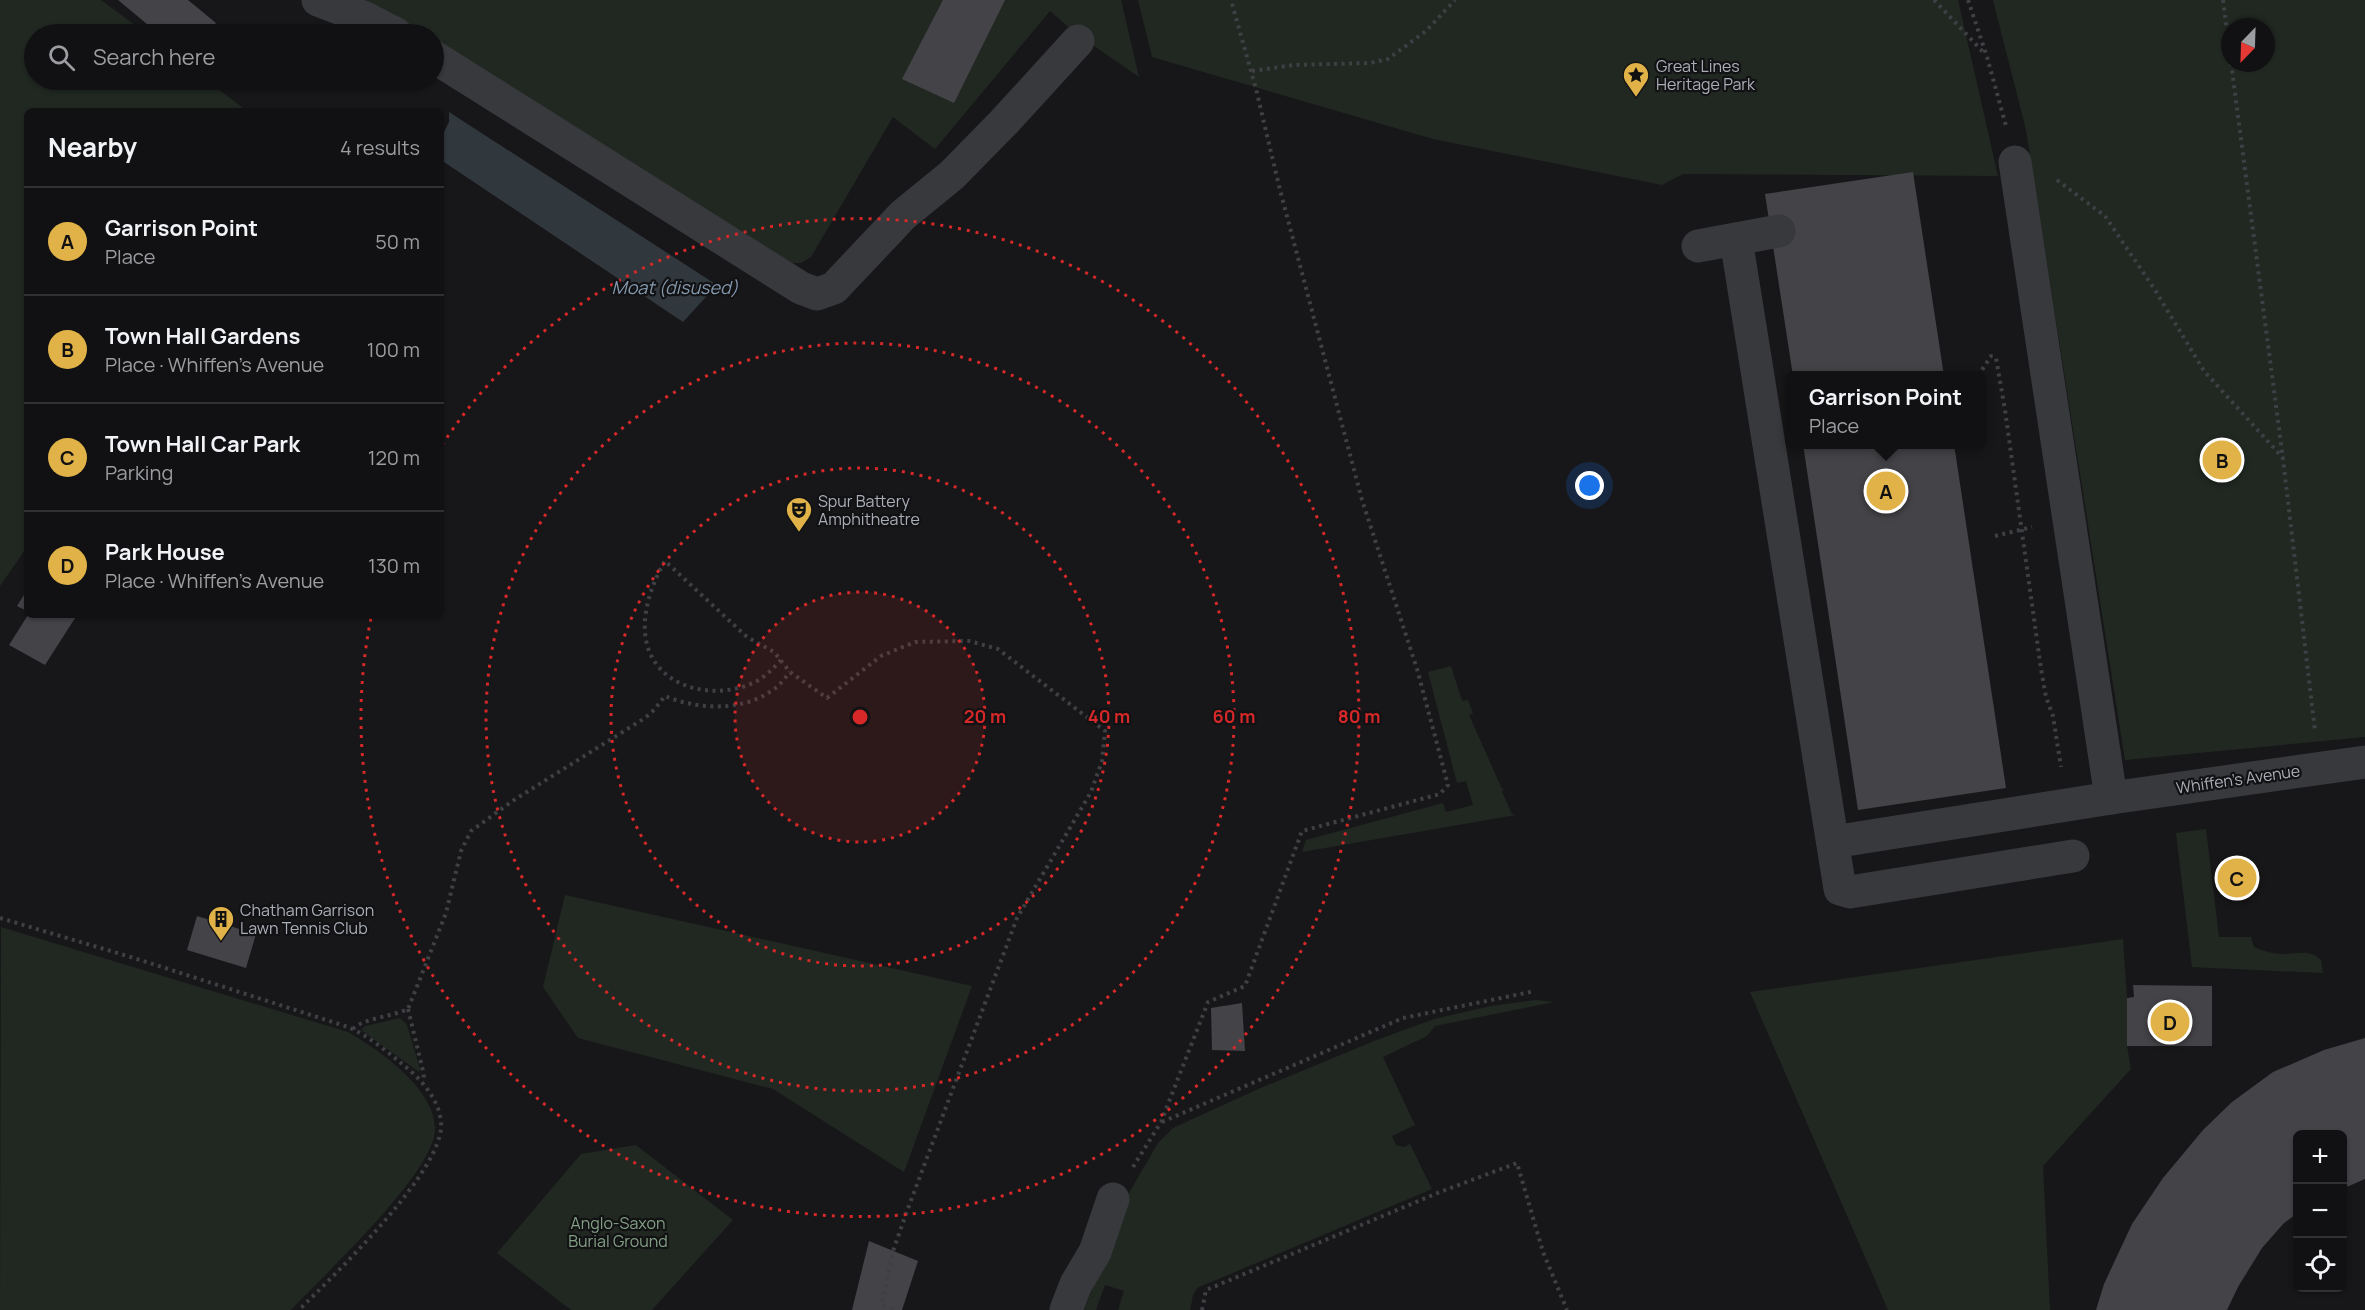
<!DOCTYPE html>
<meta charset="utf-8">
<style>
:root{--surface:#111113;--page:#1a1a1c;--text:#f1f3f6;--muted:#9c9da0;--line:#303133;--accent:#e0b248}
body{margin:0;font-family:Manrope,sans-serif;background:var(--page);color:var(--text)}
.controls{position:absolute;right:18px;bottom:18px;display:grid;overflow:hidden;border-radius:9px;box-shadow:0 2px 4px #0004}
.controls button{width:54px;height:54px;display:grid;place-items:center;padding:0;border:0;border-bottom:2px solid var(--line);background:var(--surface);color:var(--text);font:30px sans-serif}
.compass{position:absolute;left:2221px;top:18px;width:54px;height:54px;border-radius:50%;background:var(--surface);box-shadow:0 2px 4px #0004;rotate:203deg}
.you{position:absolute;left:1590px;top:486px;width:21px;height:21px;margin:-15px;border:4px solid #fff;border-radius:50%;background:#1a73e8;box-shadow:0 0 0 9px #1a73e833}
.badge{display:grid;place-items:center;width:39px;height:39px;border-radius:50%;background:var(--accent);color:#111;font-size:20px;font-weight:700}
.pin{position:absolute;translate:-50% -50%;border:3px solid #fff;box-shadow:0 2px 6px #0006}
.popup{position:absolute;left:1785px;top:371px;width:201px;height:78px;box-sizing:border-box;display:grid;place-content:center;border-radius:9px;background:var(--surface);filter:drop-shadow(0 2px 4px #0005);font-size:20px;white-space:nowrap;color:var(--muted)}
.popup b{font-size:22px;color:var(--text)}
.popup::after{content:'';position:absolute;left:50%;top:100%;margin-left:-12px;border:12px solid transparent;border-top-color:var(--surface)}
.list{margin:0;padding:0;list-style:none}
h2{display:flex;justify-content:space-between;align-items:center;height:78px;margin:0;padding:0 24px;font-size:26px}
h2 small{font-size:20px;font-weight:400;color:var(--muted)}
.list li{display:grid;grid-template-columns:39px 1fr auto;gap:18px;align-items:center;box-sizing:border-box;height:108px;padding:0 24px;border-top:2px solid var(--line)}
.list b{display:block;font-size:22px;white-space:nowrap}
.list p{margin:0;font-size:20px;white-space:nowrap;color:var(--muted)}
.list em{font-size:20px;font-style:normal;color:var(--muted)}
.icon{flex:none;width:33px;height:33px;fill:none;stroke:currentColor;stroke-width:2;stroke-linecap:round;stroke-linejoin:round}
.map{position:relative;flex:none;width:2365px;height:1310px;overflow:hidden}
.search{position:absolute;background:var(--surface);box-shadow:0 2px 4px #0004;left:24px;top:24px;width:420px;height:66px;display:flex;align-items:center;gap:15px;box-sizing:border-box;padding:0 21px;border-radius:33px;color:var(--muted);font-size:22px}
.panel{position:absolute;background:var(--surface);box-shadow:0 2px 4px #0004;left:24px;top:108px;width:420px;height:510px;border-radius:9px}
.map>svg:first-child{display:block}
.green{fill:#212822;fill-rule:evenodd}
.water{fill:#30373d}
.building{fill:#444448}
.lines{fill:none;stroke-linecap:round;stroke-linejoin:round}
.path{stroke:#3e4044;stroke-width:4;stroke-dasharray:3 4.5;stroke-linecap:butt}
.minor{stroke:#38393d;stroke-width:33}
.ring{fill:none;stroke:#d62828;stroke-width:3;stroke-dasharray:3 6}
.labels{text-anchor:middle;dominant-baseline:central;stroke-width:4.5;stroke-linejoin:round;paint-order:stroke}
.poi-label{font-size:16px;fill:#aaaeb7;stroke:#121214;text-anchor:start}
.street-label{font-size:16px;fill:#aaaeb7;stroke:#121214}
.park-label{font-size:16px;fill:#83a086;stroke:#121214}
.water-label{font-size:18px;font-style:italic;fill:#8599ae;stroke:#121214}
.centre{fill:#d62828;stroke:#121214;stroke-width:3}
.ring-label{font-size:18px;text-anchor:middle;font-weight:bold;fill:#d62828;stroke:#121214;stroke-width:4.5;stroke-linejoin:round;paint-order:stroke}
</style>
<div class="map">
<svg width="2365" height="1310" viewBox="0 0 2365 1310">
<rect width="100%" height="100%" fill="#171719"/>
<g class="green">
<polygon points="0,0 101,0 147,34 34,34 34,80 206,80 247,111 27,111 27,547 0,586"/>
<polygon points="350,0 1121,0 1139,77 1074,32 1050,11 935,149 893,117 811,257 801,263 791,263 434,45 434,34 416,34"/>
<polygon points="1138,0 1958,0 1998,176 1683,174 1662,185 1433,139 1152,57"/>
<path d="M1993 0H2365V737L2125 760 2026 130ZM2230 27H2266V63H2230Z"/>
<polygon points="1451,666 1462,701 1468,700 1473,713 1469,715 1502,789 1504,788 1502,792 1512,814 1516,815 1302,852 1306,840 1443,803 1446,812 1473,805 1466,781 1457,783 1428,672"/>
<path d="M2206 829 2219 937H2251L2254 947C2264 951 2273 954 2283 954 2298 954 2309 949 2321 960L2323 973 2192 967 2176 833Z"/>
<polygon points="565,895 972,986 904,1172 773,1089 578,1038 543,987"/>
<path d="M1 927 348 1032C379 1050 436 1089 435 1130 434 1173 322 1277 291 1310H0Z"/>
<polygon points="2123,939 2127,998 2127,1046 2131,1069 2043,1166 2050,1310 1888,1310 1750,992"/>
<polygon points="1536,1000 1554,1002 1435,1026 1427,1036 1383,1057 1415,1125 1392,1136 1396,1145 1404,1147 1410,1144 1432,1189 1197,1288 1193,1295 1190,1310 1118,1310 1124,1291 1105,1285 1096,1310 1084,1310 1129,1193 1158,1143 1173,1128 1256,1090 1374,1041 1434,1019 1491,1006"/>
<polygon points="400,1018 407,1025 420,1069 419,1072 361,1030 365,1026"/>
<polygon points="636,1145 733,1220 652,1310 571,1310 497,1253 581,1154"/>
</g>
<polygon class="water" points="449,112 717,285 683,322 441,160 441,138 449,122"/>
<g class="building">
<polygon points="118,0 188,0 216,23 206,34 159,34"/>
<polygon points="943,0 1005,0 954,103 902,79"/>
<polygon points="1913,172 1944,376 1793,376 1765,194"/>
<polygon points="1803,444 1954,444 2006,788 1858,810"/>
<polygon points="27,590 27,611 17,606"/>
<polygon points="28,615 77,615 45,665 9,645"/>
<polygon points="197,916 256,934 246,968 187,950"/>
<polygon points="2133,985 2212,986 2212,1046 2127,1046 2127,998 2134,997"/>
<polygon points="1242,1003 1245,1051 1212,1050 1211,1008"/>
<polygon points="2365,1038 2365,1179 2342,1189 2342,1134 2298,1134 2298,1213 2284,1223 2262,1248 2238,1287 2227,1310 2096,1310 2104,1284 2132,1224 2163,1178 2203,1130 2232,1102 2273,1072 2324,1050"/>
<polygon points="869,1241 918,1261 902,1310 852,1310"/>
</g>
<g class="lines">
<g class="path">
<polyline points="1934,0 1985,54"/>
<polyline points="1968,0 1987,57 2006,126"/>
<polyline points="2223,0 2230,55"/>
<polyline points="2231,63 2283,459 2315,731"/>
<polyline points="1252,71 1294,65 1370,63 1388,59 1426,31 1455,0"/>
<polyline points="2057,180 2105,216 2155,290 2204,371 2283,458"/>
<polyline points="1978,376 1991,356 1996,358 2005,410 2041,669 2046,697 2053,716 2061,767"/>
<polyline points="1995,536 2032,527"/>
<path d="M781 660C773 669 764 678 753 683 713 701 655 688 646 640 641 614 652 583 665 561L747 637 774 652 790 672 827 698 881 656 915 642 969 641 998 649 1105 731 1102 761 1091 792 1017 918 907 1211 893 1251 882 1305 897 1310"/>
<path d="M0 918 134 958 348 1027C367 1035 385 1050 401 1063 419 1077 439 1098 441 1122 446 1169 333 1276 299 1310"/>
<polyline points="408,1009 424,1075 422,1081"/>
<path d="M353 1029C361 1019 394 1016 408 1009L446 913 461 851 471 831 514 800 645 718 654 710 665 696C698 710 744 712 774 689 780 685 785 678 790 672"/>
<polyline points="1162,1122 1403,1018 1535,991"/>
<polyline points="1133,1167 1161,1122 1208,1002 1245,986 1302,831 1440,794 1448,785 1417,669 1362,500 1280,190 1256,89 1231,0"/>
<polyline points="1202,1310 1206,1290 1440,1192 1517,1163 1543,1252 1567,1310"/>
</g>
<g class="minor">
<polyline points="318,0 365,18 396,34"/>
<polyline points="434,57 801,288 817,294 834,288 903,215 952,175 1004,122 1078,41"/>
<polyline points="2015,162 2111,798"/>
<polyline points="1736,239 1840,889 1850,892 2073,856"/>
<polyline points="1698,246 1779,231"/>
<polyline points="1833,842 2111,798 2365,762"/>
<polyline points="1066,1310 1076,1284 1095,1252 1113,1199"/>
</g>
</g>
<circle cx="860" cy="717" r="125" fill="#d62828" fill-opacity=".12"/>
<g class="ring">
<circle cx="860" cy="717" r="125"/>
<circle cx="860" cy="717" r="249"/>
<circle cx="860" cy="717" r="374"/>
<path d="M442 445A499 499 0 1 1 371 618"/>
</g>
<defs>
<g id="sight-pin" transform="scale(1.35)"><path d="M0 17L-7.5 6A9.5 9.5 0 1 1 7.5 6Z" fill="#e0b248" stroke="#121214"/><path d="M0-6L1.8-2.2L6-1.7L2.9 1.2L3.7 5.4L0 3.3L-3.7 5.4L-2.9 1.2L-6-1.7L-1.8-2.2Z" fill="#111"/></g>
<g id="theatre-pin" transform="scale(1.35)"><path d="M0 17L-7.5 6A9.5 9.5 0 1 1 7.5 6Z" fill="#e0b248" stroke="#121214"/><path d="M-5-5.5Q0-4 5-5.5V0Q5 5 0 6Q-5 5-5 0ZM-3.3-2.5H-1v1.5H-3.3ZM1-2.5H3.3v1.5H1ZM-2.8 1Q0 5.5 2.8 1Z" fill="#111"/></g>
<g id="building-pin" transform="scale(1.35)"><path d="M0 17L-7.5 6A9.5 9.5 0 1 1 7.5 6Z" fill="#e0b248" stroke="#121214"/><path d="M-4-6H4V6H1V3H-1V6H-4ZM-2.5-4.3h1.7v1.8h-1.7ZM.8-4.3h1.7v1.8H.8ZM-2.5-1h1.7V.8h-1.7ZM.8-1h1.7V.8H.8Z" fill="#111"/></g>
</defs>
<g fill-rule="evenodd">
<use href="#sight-pin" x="1636" y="75"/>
<use href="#theatre-pin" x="799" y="510"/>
<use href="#building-pin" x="221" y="919"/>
</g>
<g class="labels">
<g class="poi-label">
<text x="1656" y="66">Great Lines<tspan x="1656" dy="18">Heritage Park</tspan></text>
<text x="818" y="501">Spur Battery<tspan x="818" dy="18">Amphitheatre</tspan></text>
<text x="240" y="910">Chatham Garrison<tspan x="240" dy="18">Lawn Tennis Club</tspan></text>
</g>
<g class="street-label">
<text transform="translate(2238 779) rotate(-8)">Whiffen's Avenue</text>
</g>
<g class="park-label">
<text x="618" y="1223">Anglo-Saxon<tspan x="618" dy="18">Burial Ground</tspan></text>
</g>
<g class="water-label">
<text x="675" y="287">Moat (disused)</text>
</g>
</g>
<circle cx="860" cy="717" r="9" class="centre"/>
<g class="ring-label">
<text x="985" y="723">20 m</text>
<text x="1109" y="723">40 m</text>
<text x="1234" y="723">60 m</text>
<text x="1359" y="723">80 m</text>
</g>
</svg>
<div class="controls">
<button>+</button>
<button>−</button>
<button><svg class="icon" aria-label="locate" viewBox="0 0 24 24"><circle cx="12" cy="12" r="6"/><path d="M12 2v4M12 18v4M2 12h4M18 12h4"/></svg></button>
</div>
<svg class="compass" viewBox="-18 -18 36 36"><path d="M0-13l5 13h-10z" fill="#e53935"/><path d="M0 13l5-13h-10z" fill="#9c9da0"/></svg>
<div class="you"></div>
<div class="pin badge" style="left:1886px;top:491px">A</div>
<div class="popup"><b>Garrison Point</b>Place</div>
<div class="pin badge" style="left:2222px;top:460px">B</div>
<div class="pin badge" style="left:2237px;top:878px">C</div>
<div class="pin badge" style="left:2170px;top:1022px">D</div>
<div class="search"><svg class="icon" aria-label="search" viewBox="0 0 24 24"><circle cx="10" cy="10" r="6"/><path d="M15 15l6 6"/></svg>Search here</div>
<section class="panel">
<h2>Nearby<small>4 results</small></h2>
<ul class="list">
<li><span class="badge">A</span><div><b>Garrison Point</b><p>Place</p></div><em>50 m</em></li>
<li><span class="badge">B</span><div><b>Town Hall Gardens</b><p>Place · Whiffen's Avenue</p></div><em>100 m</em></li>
<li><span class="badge">C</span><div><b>Town Hall Car Park</b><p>Parking</p></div><em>120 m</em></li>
<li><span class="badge">D</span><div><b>Park House</b><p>Place · Whiffen's Avenue</p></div><em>130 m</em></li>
</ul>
</section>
</div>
